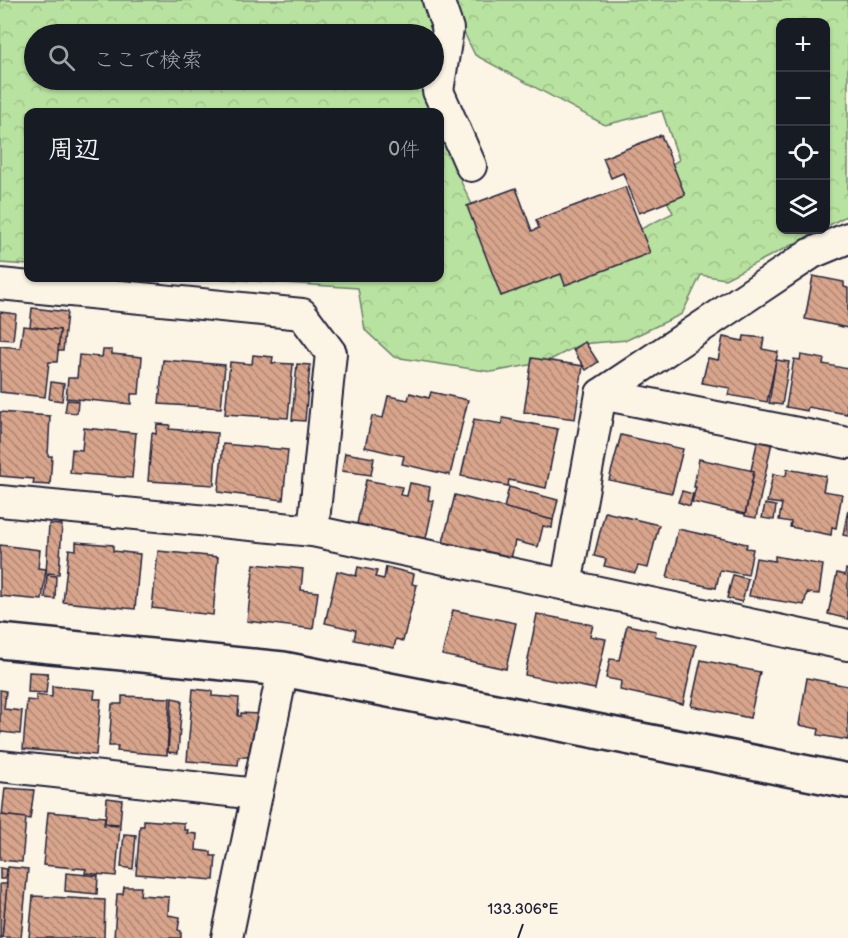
<!DOCTYPE html>
<html lang="ja">
<meta charset="utf-8">
<style>
:root{--surface:#171b24;--page:#242831;--text:#f1f3f6;--muted:#9ea1a6;--line:#363941}
body{margin:0;font-family:"Balsamiq Sans","Klee One",sans-serif;background:var(--page);color:var(--text)}
.controls{position:absolute;right:18px;top:18px;display:grid;overflow:hidden;border-radius:12px;box-shadow:0 2px 4px #0004}
.controls button{width:54px;height:54px;display:grid;place-items:center;padding:0;border:0;border-bottom:2px solid var(--line);background:var(--surface);color:var(--text);font:30px sans-serif}
.list{margin:0;padding:0;list-style:none}
h2{display:flex;justify-content:space-between;align-items:center;height:78px;margin:0;padding:0 24px;font-size:26px}
h2 small{font-size:20px;font-weight:400;color:var(--muted)}
.icon{flex:none;width:33px;height:33px;fill:none;stroke:currentColor;stroke-width:2;stroke-linecap:round;stroke-linejoin:round}
.map{position:relative;flex:none;width:848px;height:938px;overflow:hidden}
.search{position:absolute;background:var(--surface);box-shadow:0 2px 4px #0004;left:24px;top:24px;width:420px;height:66px;display:flex;align-items:center;gap:15px;box-sizing:border-box;padding:0 21px;border-radius:33px;color:var(--muted);font-size:22px}
.panel{position:absolute;background:var(--surface);box-shadow:0 2px 4px #0004;left:24px;top:108px;width:420px;height:174px;border-radius:12px}
.map>svg:first-child{display:block}
.forest{fill:url(#forest-crowns);stroke:#6d826d;stroke-width:1.5}
.building{fill:url(#building-back-hatch);stroke:#22223b;stroke-width:1.5}
.lines{fill:none;stroke-linecap:round;stroke-linejoin:round}
.minor-casing{stroke:#22223b;stroke-width:34}
.tertiary-casing{stroke:#22223b;stroke-width:38}
.minor{stroke:#fcf5e5;stroke-width:30}
.tertiary{stroke:#fcf5e5;stroke-width:33}
.ticks{fill:none;stroke:#22223b;stroke-width:2}
.ticks-label{font-size:15px;text-anchor:middle;fill:#22223b;stroke:#fcf5e5;stroke-width:4.5;stroke-linejoin:round;paint-order:stroke}
</style>
<div class="map">
<svg width="848" height="938" viewBox="0 0 848 938">
<defs>
<pattern id="forest-crowns" width="20" height="18" patternUnits="userSpaceOnUse" patternTransform="scale(1.5)"><rect width="20" height="18" fill="#b8e29f"/><path d="M2 6a3 3 0 1 1 6 0M12 15a3 3 0 1 1 6 0" fill="none" stroke="#9ec28a"/></pattern>
<pattern id="building-back-hatch" width="6" height="6" patternUnits="userSpaceOnUse" patternTransform="scale(1.5)"><rect width="6" height="6" fill="#d8a58c"/><path d="M-1 5l2 2M0 0l6 6M5-1l2 2" fill="none" stroke="#af8674"/></pattern>
</defs>
<rect width="100%" height="100%" fill="#fcf5e5"/>
<filter id="ink" filterUnits="userSpaceOnUse"><feTurbulence type="fractalNoise" baseFrequency=".0167" numOctaves="2"/><feDisplacementMap in="SourceGraphic" scale="12" xChannelSelector="R" yChannelSelector="G"/><feConvolveMatrix kernelMatrix="1 2 1 2 8 2 1 2 1" color-interpolation-filters="sRGB"/></filter>
<g filter="url(#ink)">
<g class="forest">
<polygon points="0,0 362,0 367,1 368,0 428,0 432,7 431,34 34,34 34,80 431,80 439,112 28,112 28,265 0,263"/>
<polygon points="448,0 848,0 848,215 826,227 826,22 780,22 780,230 821,230 725,279 701,275 682,314 627,340 581,344 546,362 492,372 394,357 365,330 358,288 212,278 440,278 440,116 462,184 515,292 673,213 654,175 679,160 662,111 605,125 475,55"/>
</g>
<g class="building">
<polygon points="661,135 685,195 639,213 623,173 611,178 603,158"/>
<polygon points="625,187 650,253 565,285 561,274 501,296 467,206 516,188 532,231 539,228 536,220"/>
<polygon points="813,276 844,282 844,287 848,288 848,328 805,319"/>
<polygon points="32,308 67,312 63,351 58,351 60,330 30,327"/>
<polygon points="0,312 16,314 13,340 0,339"/>
<polygon points="23,326 60,330 57,362 49,362 45,397 0,392 0,346 20,348"/>
<polygon points="744,336 764,338 762,349 778,352 767,402 728,395 730,388 702,383 708,358 718,360 723,337 743,341"/>
<polygon points="585,342 598,362 586,370 573,350"/>
<polygon points="103,350 112,350 112,354 142,357 139,394 131,394 131,404 66,398 68,378 77,378 79,355 102,357"/>
<polygon points="253,355 273,357 272,363 293,364 288,418 225,414 230,362 252,364"/>
<polygon points="801,355 824,359 823,364 848,369 847,414 808,407 807,411 786,407 794,359 800,360"/>
<polygon points="532,358 583,366 575,419 524,412"/>
<polygon points="163,360 225,365 221,408 159,404"/>
<polygon points="776,360 789,362 782,405 769,403"/>
<polygon points="297,364 310,365 305,421 292,420"/>
<polygon points="51,382 64,384 62,401 49,399"/>
<polygon points="431,392 468,400 450,475 402,464 404,456 365,447 372,416 383,418 388,396 408,400 410,393 429,398"/>
<polygon points="67,400 78,401 77,413 65,412"/>
<polygon points="0,412 50,416 48,456 52,456 50,485 33,484 34,479 0,476"/>
<polygon points="503,418 558,429 546,488 509,480 508,486 461,476 474,419 502,424"/>
<polygon points="157,424 170,425 169,429 217,433 214,485 148,481 152,433 156,434"/>
<polygon points="84,428 136,433 132,478 70,473 72,449 82,450"/>
<polygon points="621,435 683,449 672,493 609,480"/>
<polygon points="758,439 772,442 756,518 745,516 754,471 751,470"/>
<polygon points="223,444 288,450 283,500 218,492"/>
<polygon points="345,453 374,458 371,475 342,471"/>
<polygon points="699,459 754,471 745,514 692,502 696,487 694,487"/>
<polygon points="787,469 826,476 823,491 842,494 836,528 832,527 831,535 790,527 791,522 779,520 782,504 767,502 773,474 786,476"/>
<polygon points="366,480 402,487 400,495 407,496 410,483 430,487 428,500 434,501 425,543 373,532 374,527 357,524"/>
<polygon points="509,487 558,500 553,520 504,508"/>
<polygon points="682,491 693,494 690,506 678,502"/>
<polygon points="455,495 553,520 552,528 543,526 538,547 515,541 510,563 442,546"/>
<polygon points="765,504 776,506 774,520 762,518"/>
<polygon points="848,510 848,536 843,535"/>
<polygon points="605,512 659,525 648,568 638,566 635,573 604,566 606,559 594,556"/>
<polygon points="49,524 62,525 59,574 46,573"/>
<polygon points="678,529 747,544 746,548 753,549 748,575 720,570 716,588 667,578"/>
<polygon points="76,542 113,545 113,551 140,554 135,609 63,602 69,549 76,550"/>
<polygon points="0,545 40,550 38,568 46,569 42,600 0,596"/>
<polygon points="158,551 218,557 213,615 152,608"/>
<polygon points="775,556 823,565 819,594 807,593 804,605 749,596 756,558 775,561"/>
<polygon points="254,564 303,569 301,590 318,592 313,629 247,621"/>
<polygon points="358,567 377,571 375,577 384,579 386,567 414,574 412,584 417,585 403,641 396,639 394,648 354,640 356,630 325,623 337,571 356,576"/>
<polygon points="846,569 848,570 848,619 828,614 837,573 845,575"/>
<polygon points="47,575 56,576 55,599 45,598"/>
<polygon points="733,575 748,579 742,602 727,598"/>
<polygon points="453,610 516,623 506,669 442,655"/>
<polygon points="537,614 593,625 590,636 606,639 595,689 525,675"/>
<polygon points="627,625 656,631 655,636 696,645 683,704 620,690 621,681 606,678 610,659 619,660"/>
<polygon points="701,660 760,672 750,718 691,706"/>
<polygon points="29,672 48,673 46,693 28,692"/>
<polygon points="807,678 848,686 848,740 818,735 819,729 799,725"/>
<polygon points="52,686 95,690 94,699 101,699 96,755 23,749 27,700 36,701 36,695 52,697"/>
<polygon points="193,689 212,691 212,696 239,698 238,716 241,716 241,713 258,714 248,757 239,757 238,765 187,761"/>
<polygon points="0,690 6,691 4,709 22,711 20,734 1,732 0,737"/>
<polygon points="122,696 170,698 167,755 117,751 118,746 109,746 112,704 122,704"/>
<polygon points="172,698 182,700 178,753 168,752"/>
<polygon points="5,788 34,790 30,819 2,815"/>
<polygon points="107,798 122,800 120,824 105,823"/>
<polygon points="48,812 105,817 104,825 120,826 116,876 85,873 86,869 43,865"/>
<polygon points="0,815 26,818 22,862 0,860"/>
<polygon points="144,820 184,823 184,830 188,830 187,833 197,834 196,850 211,852 211,856 216,856 214,880 136,874 140,826 144,826"/>
<polygon points="124,834 136,835 133,869 121,867"/>
<polygon points="8,867 28,869 21,938 2,937"/>
<polygon points="0,868 6,869 5,879 0,879"/>
<polygon points="66,873 98,876 97,894 65,891"/>
<polygon points="0,884 7,884 2,938 0,938"/>
<polygon points="124,887 141,887 140,895 169,897 168,915 180,917 178,930 181,931 181,938 114,938 117,894 123,894"/>
<polygon points="33,896 105,900 104,938 29,938"/>
</g>
<g class="lines">
<g class="minor-casing">
<g id="minor">
<polyline points="438,0 448,29 438,91 471,166"/>
<polyline points="0,284 302,314 331,353 313,531"/>
<polyline points="601,394 848,443"/>
<polyline points="0,501 313,531 848,645"/>
<polyline points="566,585 601,394 812,253 848,238"/>
<polyline points="0,766 257,794"/>
<polyline points="227,938 283,669"/>
</g>
</g>
<g class="tertiary-casing">
<polyline id="tertiary" points="0,641 283,669 848,781"/>
</g>
<use href="#minor" class="minor"/>
<use href="#tertiary" class="tertiary"/>
</g>
</g>
<path class="ticks" d="M518 938 523 924"/>
<g class="ticks-label">
<text x="523" y="914">133.306°E</text>
</g>
</svg>
<div class="controls">
<button>+</button>
<button>−</button>
<button><svg class="icon" aria-label="locate" viewBox="0 0 24 24"><circle cx="12" cy="12" r="6"/><path d="M12 2v4M12 18v4M2 12h4M18 12h4"/></svg></button>
<button><svg class="icon" aria-label="layers" viewBox="0 0 24 24"><path d="M12 4l9 5-9 5-9-5zM3 14l9 5 9-5"/></svg></button>
</div>
<div class="search"><svg class="icon" aria-label="search" viewBox="0 0 24 24"><circle cx="10" cy="10" r="6"/><path d="M15 15l6 6"/></svg>ここで検索</div>
<section class="panel">
<h2>周辺<small>0件</small></h2>
<ul class="list">
</ul>
</section>
</div>
